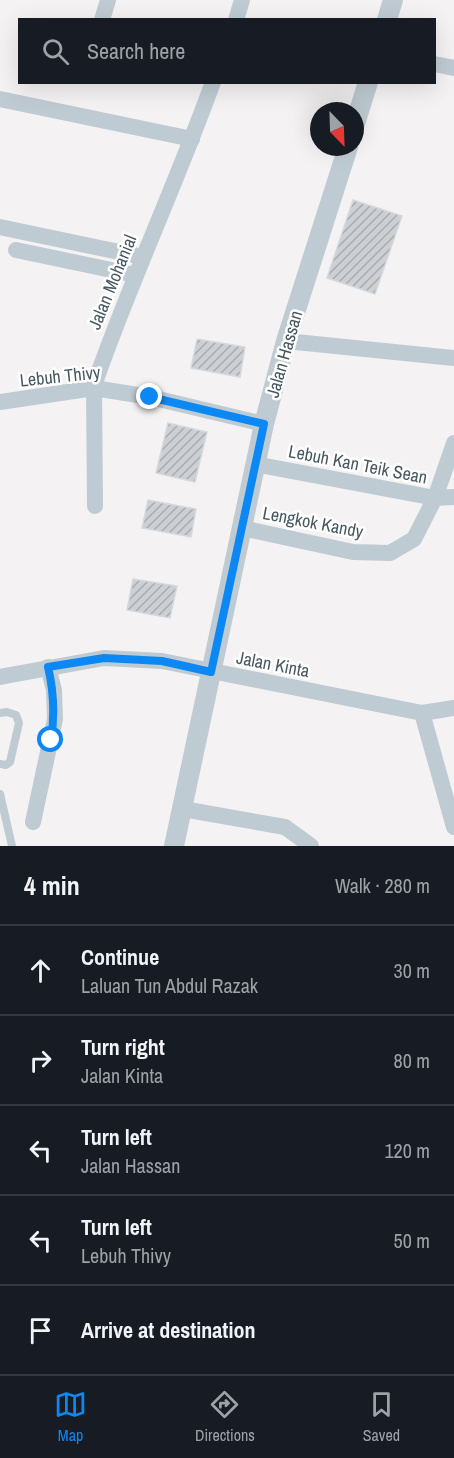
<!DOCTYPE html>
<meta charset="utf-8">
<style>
:root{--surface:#171b24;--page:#20242c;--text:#f1f3f6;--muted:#9ea1a6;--line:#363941;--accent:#0c88f4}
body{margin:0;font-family:"Archivo Narrow",sans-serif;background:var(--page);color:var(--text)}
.compass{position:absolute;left:310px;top:102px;width:54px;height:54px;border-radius:50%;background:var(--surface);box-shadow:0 6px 24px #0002;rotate:157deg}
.stop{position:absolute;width:18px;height:18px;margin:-14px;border:4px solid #0c88f4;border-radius:50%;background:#fff}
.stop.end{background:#0c88f4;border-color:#fff;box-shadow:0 2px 6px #0008}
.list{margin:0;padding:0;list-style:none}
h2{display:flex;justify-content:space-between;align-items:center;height:78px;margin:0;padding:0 24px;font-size:26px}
h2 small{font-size:20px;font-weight:400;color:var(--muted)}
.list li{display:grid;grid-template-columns:39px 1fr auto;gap:18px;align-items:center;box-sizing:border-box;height:90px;padding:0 24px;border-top:2px solid var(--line)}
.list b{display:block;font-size:22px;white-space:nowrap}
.list p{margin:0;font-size:20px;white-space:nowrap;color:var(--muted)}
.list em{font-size:20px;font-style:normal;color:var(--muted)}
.icon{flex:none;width:33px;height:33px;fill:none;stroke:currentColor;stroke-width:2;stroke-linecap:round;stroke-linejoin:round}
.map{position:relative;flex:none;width:454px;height:846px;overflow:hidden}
.search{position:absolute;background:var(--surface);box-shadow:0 6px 24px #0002;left:18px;right:18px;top:18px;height:66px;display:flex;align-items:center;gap:15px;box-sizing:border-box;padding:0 21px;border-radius:0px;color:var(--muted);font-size:22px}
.sheet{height:528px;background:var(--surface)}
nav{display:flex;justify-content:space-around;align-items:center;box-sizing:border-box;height:84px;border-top:2px solid var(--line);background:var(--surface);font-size:16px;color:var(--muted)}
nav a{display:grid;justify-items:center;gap:3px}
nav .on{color:var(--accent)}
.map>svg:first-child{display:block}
.building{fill:url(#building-hatch);stroke:#d5d9de;stroke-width:1.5}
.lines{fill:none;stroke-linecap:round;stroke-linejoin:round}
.service{stroke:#bfcbd2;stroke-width:8}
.minor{stroke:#bfcbd2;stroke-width:16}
.tertiary{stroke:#bfcbd2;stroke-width:20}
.route{stroke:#0c88f4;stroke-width:8}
.labels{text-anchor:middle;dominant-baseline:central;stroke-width:5;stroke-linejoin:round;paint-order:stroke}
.street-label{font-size:18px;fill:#485861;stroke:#fff}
</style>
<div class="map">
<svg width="454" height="846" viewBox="0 0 454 846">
<defs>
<pattern id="building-hatch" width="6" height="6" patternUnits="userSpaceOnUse" patternTransform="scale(1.5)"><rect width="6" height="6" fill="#ccd0d4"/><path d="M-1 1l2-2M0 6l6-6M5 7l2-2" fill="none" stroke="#a8acaf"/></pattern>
</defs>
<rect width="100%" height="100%" fill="#f4f2f2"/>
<g class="building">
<polygon points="353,200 402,216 375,294 327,278"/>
<polygon points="197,339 245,347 240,377 191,368"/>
<polygon points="168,423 207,432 195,482 156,473"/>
<polygon points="148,500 196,509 191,537 142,528"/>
<polygon points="133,579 177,586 170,618 127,610"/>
</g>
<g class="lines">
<g class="service">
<polyline points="0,713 7,712 16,715 19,723 10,762 6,765 0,764"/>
<polyline points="0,794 12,846"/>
</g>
<g class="minor">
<polyline points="102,20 108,0"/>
<polyline points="236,20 242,0"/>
<polyline points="434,64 454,68"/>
<polyline points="0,99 192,139"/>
<polyline points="0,227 143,257"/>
<polyline points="16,250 135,275"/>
<polyline points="286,341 454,358"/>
<polyline points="0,402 94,388 150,397 264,424"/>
<polyline points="255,464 435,498 454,497"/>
<path d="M95 506 94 388 97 377C132 278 177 182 213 82"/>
<polyline points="242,528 353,552 390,553 414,539 435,498 454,443"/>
<polyline points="0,677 104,658 162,661 422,713 454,827"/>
<polyline points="422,713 454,708"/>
<polyline points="183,809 285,827 311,846"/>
<polyline points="33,822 55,719 54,690 48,667"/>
</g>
<g class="tertiary">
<polyline points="387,20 393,0"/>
<polyline points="355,124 368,82"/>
<polyline points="174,846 264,424 286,341 348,147"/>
</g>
</g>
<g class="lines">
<path class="route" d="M51 740C55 714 54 692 48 667L104 658 162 661 211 672 264 424 150 397"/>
</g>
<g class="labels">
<g class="street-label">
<text transform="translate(112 282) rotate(-68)">Jalan Mohanial</text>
<text transform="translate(284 354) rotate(-74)">Jalan Hassan</text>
<text transform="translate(60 376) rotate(-6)">Lebuh Thivy</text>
<text transform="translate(358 464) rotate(11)">Lebuh Kan Teik Sean</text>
<text transform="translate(313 522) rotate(11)">Lengkok Kandy</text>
<text transform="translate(273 664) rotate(11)">Jalan Kinta</text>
</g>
</g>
</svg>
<svg class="compass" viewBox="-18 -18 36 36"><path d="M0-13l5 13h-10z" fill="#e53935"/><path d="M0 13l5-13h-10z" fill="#9ea1a6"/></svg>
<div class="stop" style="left:51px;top:740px"></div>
<div class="stop end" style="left:150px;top:397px"></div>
<div class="search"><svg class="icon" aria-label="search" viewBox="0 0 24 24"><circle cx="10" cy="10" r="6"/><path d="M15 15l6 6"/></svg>Search here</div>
</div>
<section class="sheet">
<h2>4 min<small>Walk · 280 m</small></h2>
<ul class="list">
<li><svg class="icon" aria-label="ahead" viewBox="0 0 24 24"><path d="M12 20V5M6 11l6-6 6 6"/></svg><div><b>Continue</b><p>Laluan Tun Abdul Razak</p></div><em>30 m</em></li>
<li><svg class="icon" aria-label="right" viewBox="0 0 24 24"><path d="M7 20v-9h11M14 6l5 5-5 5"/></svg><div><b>Turn right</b><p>Jalan Kinta</p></div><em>80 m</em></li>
<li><svg class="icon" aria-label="left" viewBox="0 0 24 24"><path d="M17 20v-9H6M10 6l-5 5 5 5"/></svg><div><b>Turn left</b><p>Jalan Hassan</p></div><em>120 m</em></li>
<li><svg class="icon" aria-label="left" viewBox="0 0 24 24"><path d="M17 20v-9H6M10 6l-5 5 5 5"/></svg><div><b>Turn left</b><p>Lebuh Thivy</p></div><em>50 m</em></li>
<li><svg class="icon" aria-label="arrive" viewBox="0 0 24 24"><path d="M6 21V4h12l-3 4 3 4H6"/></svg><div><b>Arrive at destination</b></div></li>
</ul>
</section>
<nav>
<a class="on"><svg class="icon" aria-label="map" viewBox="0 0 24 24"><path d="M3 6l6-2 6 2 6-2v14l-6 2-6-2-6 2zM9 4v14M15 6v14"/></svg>Map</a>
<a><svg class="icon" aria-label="directions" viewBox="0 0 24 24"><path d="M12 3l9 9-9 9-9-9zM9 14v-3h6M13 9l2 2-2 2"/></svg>Directions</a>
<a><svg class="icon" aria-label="saved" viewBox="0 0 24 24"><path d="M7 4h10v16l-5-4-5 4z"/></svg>Saved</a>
</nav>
